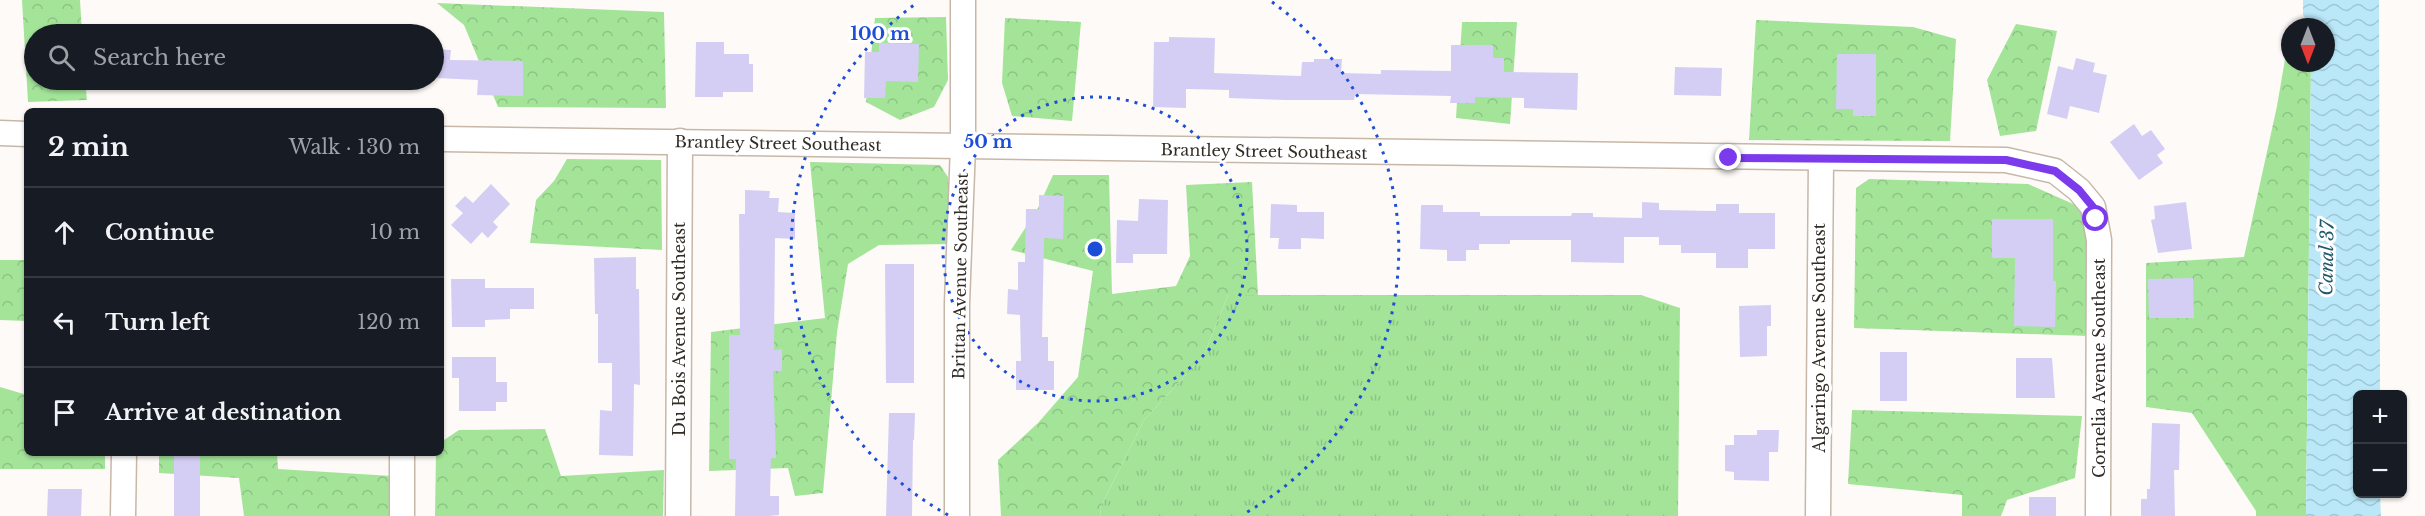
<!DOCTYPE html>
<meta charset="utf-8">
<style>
:root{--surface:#171b24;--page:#242831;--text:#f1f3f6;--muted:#9ea1a6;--line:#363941}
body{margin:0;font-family:"Libre Baskerville",serif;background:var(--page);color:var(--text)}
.controls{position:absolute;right:18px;bottom:18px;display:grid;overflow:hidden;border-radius:9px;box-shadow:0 2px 4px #0004}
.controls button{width:54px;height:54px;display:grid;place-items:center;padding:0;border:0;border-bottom:2px solid var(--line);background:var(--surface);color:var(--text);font:30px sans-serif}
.compass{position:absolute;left:2281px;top:18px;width:54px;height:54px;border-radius:50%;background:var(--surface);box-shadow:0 2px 4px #0004;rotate:180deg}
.stop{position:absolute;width:18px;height:18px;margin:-14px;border:4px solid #7c3aed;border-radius:50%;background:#fff}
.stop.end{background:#7c3aed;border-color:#fff;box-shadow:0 2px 6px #0008}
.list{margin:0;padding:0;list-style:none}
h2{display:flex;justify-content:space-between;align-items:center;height:78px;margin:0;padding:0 24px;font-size:26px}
h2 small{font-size:20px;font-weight:400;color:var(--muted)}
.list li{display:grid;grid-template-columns:39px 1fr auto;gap:18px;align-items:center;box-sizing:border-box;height:90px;padding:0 24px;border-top:2px solid var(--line)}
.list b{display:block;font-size:22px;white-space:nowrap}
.list em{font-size:20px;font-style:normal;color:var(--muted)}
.icon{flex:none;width:33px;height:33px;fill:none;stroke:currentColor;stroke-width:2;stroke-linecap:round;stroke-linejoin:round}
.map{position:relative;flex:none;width:2425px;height:516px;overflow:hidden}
.search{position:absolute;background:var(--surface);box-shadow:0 2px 4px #0004;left:24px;top:24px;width:420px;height:66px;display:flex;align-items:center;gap:15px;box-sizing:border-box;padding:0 21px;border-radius:33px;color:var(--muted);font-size:22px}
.panel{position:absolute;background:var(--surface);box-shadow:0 2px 4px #0004;left:24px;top:108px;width:420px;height:348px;border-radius:9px}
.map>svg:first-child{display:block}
.grass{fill:url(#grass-tufts)}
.forest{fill:url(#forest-crowns)}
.water{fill:url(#water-waves)}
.building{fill:#d5cef4}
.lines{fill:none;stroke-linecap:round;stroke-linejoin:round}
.street-casing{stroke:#c7b7a8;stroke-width:27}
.street{stroke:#fff;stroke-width:24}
.route{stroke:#7c3aed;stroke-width:8}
.ring{fill:none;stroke:#1d4ed8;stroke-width:3;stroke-dasharray:3 6}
.labels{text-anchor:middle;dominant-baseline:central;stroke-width:6;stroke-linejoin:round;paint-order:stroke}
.street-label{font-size:16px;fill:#322c26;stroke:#fff}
.water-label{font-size:18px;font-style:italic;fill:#205869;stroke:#fff}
.centre{fill:#1d4ed8;stroke:#fff;stroke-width:3}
.ring-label{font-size:18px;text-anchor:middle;font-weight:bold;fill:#1d4ed8;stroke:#fff;stroke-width:6;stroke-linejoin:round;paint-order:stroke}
</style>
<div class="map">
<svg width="2425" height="516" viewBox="0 0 2425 516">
<defs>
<pattern id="grass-tufts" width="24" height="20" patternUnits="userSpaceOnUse" patternTransform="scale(1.5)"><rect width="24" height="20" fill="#a3e499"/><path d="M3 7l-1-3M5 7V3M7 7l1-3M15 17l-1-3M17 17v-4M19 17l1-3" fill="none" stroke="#8dc484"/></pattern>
<pattern id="forest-crowns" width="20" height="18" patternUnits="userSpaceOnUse" patternTransform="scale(1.5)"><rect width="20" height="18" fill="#a3e499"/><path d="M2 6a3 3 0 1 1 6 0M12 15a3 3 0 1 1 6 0" fill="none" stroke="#8dc484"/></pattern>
<pattern id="water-waves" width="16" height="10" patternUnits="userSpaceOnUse" patternTransform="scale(1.5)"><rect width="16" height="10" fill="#bae8f8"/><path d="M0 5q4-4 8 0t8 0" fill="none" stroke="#a0c7d4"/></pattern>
</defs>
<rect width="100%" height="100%" fill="#fefaf7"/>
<polygon class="grass" points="1228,295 1641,295 1680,308 1678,516 1101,516 1100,508 1144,420 1204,355"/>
<g class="forest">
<polygon points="22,0 80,0 82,34 34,34 34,80 85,80 87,100 28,102"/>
<polygon points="437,3 664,12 666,108 498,107 464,25"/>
<polygon points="946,17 948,80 934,107 900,120 866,102 875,18"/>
<polygon points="1005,18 1081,22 1072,121 1012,116 1002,83"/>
<polygon points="1756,20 1913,27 1956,39 1950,141 1749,140"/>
<polygon points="1462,22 1517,22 1510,124 1456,118"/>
<polygon points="2016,24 2057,31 2036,131 2000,136 1987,80"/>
<polygon points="2290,30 2290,63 2311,63 2306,516 2256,516 2256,511 2192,413 2146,407 2146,263 2244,257 2277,106"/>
<polygon points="567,159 661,160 662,250 530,243 536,200 554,181"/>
<polygon points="810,162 940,165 948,177 952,244 879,245 848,264 837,332 823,493 795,496 788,468 709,471 711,332 825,318"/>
<polygon points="1053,175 1109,175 1112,294 1176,286 1190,256 1186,185 1252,182 1258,295 1228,295 1204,355 1144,420 1100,508 1101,516 1001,516 998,460 1038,423 1078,377 1093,271 1011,250 1037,210"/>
<polygon points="1869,179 2028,184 2080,207 2087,240 2089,336 1854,328 1856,188"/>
<polygon points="0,260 27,260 27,321 0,320"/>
<polygon points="0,387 27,395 27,453 105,453 105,469 0,469"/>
<polygon points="1852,410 2082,416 2075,478 2007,500 2001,516 1962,516 1962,495 1848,484"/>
<polygon points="545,429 561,476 664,470 663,516 435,516 436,453 441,453 441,442 459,430"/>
<polygon points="159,453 277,453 278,469 392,476 390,516 244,516 239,478 159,473"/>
</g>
<polygon class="water" points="2303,0 2379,0 2379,2 2380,394 2358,394 2358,494 2380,494 2381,516 2306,516 2311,63 2326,63 2326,27 2311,27 2303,15"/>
<g class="building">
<polygon points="1169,37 1215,38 1214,73 1301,76 1302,62 1314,62 1314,59 1342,59 1341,73 1381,74 1381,70 1451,71 1451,45 1493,45 1493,58 1504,58 1504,72 1578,73 1577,110 1524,108 1524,98 1475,97 1475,103 1450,103 1451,96 1355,94 1354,100 1285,100 1229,98 1229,90 1186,89 1186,108 1153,107 1154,42 1169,42"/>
<polygon points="696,42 724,42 724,54 749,54 749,64 753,64 753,92 723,92 723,97 695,97"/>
<polygon points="879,43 919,44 918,82 886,81 885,98 864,98 865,52 879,52"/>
<polygon points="434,49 451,50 450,60 523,61 523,96 477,95 478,80 436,78 434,76"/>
<polygon points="1837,54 1876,54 1876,116 1853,116 1853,109 1836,109"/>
<polygon points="2076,58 2095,63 2093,72 2107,75 2099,113 2070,106 2067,119 2047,114 2058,66 2073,70"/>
<polygon points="1675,67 1722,68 1721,96 1674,95"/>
<polygon points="2134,124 2142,136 2151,130 2165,149 2157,155 2163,163 2139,180 2110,142"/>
<polygon points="491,184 510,204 493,222 498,227 488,238 482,232 471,244 451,225 463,213 455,206 465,196 473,203"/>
<polygon points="745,190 770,191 769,198 779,198 778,212 795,213 795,239 775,238 774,350 782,349 782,371 773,371 776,458 771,458 770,496 779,496 779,515 769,516 735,516 736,459 729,459 729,335 740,335 739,214 745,214"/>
<polygon points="1039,195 1064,196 1063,239 1044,238 1042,337 1048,337 1048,361 1054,361 1054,390 1016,390 1016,361 1021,361 1020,315 1007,314 1008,289 1018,290 1018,262 1025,262 1026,209 1039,209"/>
<polygon points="1139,199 1168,200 1167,254 1133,254 1133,263 1116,263 1117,220 1138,221"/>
<polygon points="1642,202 1659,203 1659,210 1716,211 1716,204 1739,204 1739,213 1775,213 1775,249 1748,249 1748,268 1716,268 1716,253 1681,253 1681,245 1659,245 1659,237 1624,237 1624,263 1571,262 1571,240 1510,240 1510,244 1479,244 1479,250 1466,250 1466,261 1447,261 1447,250 1420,249 1421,205 1443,205 1443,212 1480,212 1480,216 1571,216 1572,213 1593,213 1593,217 1642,218"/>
<polygon points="2186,202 2192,249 2158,253 2151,220 2155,219 2154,206"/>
<polygon points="1271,204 1297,205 1297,212 1324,212 1324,239 1301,238 1301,249 1278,249 1279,238 1270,238"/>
<polygon points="1992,219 2053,219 2053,281 2056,281 2055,327 2014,326 2015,258 1992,258"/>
<polygon points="636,257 636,289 639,289 640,385 634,384 633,456 599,455 600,410 612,411 612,363 598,363 598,314 595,314 594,258"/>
<polygon points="885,264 914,264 914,383 886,383"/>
<polygon points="2193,278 2194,318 2149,318 2148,279"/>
<polygon points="451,279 485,279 485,288 534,288 534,309 510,309 510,319 485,320 485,327 452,327"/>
<polygon points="1771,305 1771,326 1767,326 1767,356 1740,357 1739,306"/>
<rect x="1880" y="352" width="27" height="49"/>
<polygon points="452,357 496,357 496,382 507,382 507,402 496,402 496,411 459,411 459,378 452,378"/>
<polygon points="2016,358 2052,358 2055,398 2016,398"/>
<polygon points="889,413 915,413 914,440 913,440 912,516 886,516"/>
<polygon points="2152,423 2180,424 2179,470 2174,470 2175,516 2141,516 2141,499 2147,499 2147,489 2150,489"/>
<polygon points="1757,430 1779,430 1778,452 1769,452 1769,481 1734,480 1734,472 1725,471 1725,445 1734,445 1734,435 1757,435"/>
<rect x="174" y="453" width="26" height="63"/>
<polygon points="48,489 82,489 81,516 47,516"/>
<rect x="2029" y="497" width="27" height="19"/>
</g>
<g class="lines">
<g class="street-casing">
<g id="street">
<polyline points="0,133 27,134"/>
<polyline points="441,139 2006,160 2055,171 2079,190 2093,207 2099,240 2098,516"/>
<polyline points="123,516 124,453"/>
<polyline points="402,516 402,453"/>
<polyline points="678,516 680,141"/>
<polyline points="957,516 957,303 963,146 963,0"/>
<polyline points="1818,516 1821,159"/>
</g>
</g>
<use href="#street" class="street"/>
</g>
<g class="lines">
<polyline class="route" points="1729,158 2006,160 2055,171 2079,190 2093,207 2096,219"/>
</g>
<g class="ring">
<circle cx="1095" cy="249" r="152"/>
<path d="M948 515A304 304 0 0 1 918 2M1272 2A304 304 0 0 1 1242 515"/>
</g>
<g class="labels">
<g class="street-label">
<text transform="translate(778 143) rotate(1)">Brantley Street Southeast</text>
<text transform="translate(1264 151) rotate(1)">Brantley Street Southeast</text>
<text transform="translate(960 276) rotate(-89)">Brittan Avenue Southeast</text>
<text transform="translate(679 329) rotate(-90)">Du Bois Avenue Southeast</text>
<text transform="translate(1819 338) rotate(-90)">Algaringo Avenue Southeast</text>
<text transform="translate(2099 368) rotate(-90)">Cornelia Avenue Southeast</text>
</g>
<g class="water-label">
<text transform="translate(2327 258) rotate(-89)">Canal 37</text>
</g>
</g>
<circle cx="1095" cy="249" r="9" class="centre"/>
<g class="ring-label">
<text x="880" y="40">100 m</text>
<text x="988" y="148">50 m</text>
</g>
</svg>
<div class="controls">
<button>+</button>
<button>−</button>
</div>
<svg class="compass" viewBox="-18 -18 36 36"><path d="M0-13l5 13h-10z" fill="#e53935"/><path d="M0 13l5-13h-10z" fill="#9ea1a6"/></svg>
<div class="stop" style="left:2096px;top:219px"></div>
<div class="stop end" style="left:1729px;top:158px"></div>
<div class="search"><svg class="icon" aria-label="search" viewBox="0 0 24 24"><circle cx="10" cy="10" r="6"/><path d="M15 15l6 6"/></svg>Search here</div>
<section class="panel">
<h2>2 min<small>Walk · 130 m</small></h2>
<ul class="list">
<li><svg class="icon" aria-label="ahead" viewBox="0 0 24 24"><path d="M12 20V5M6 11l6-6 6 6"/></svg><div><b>Continue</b></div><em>10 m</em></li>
<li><svg class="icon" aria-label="left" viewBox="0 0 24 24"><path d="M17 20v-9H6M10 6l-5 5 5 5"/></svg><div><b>Turn left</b></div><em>120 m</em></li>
<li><svg class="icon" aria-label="arrive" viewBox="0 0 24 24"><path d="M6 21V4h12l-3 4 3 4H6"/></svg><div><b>Arrive at destination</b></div></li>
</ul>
</section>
</div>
